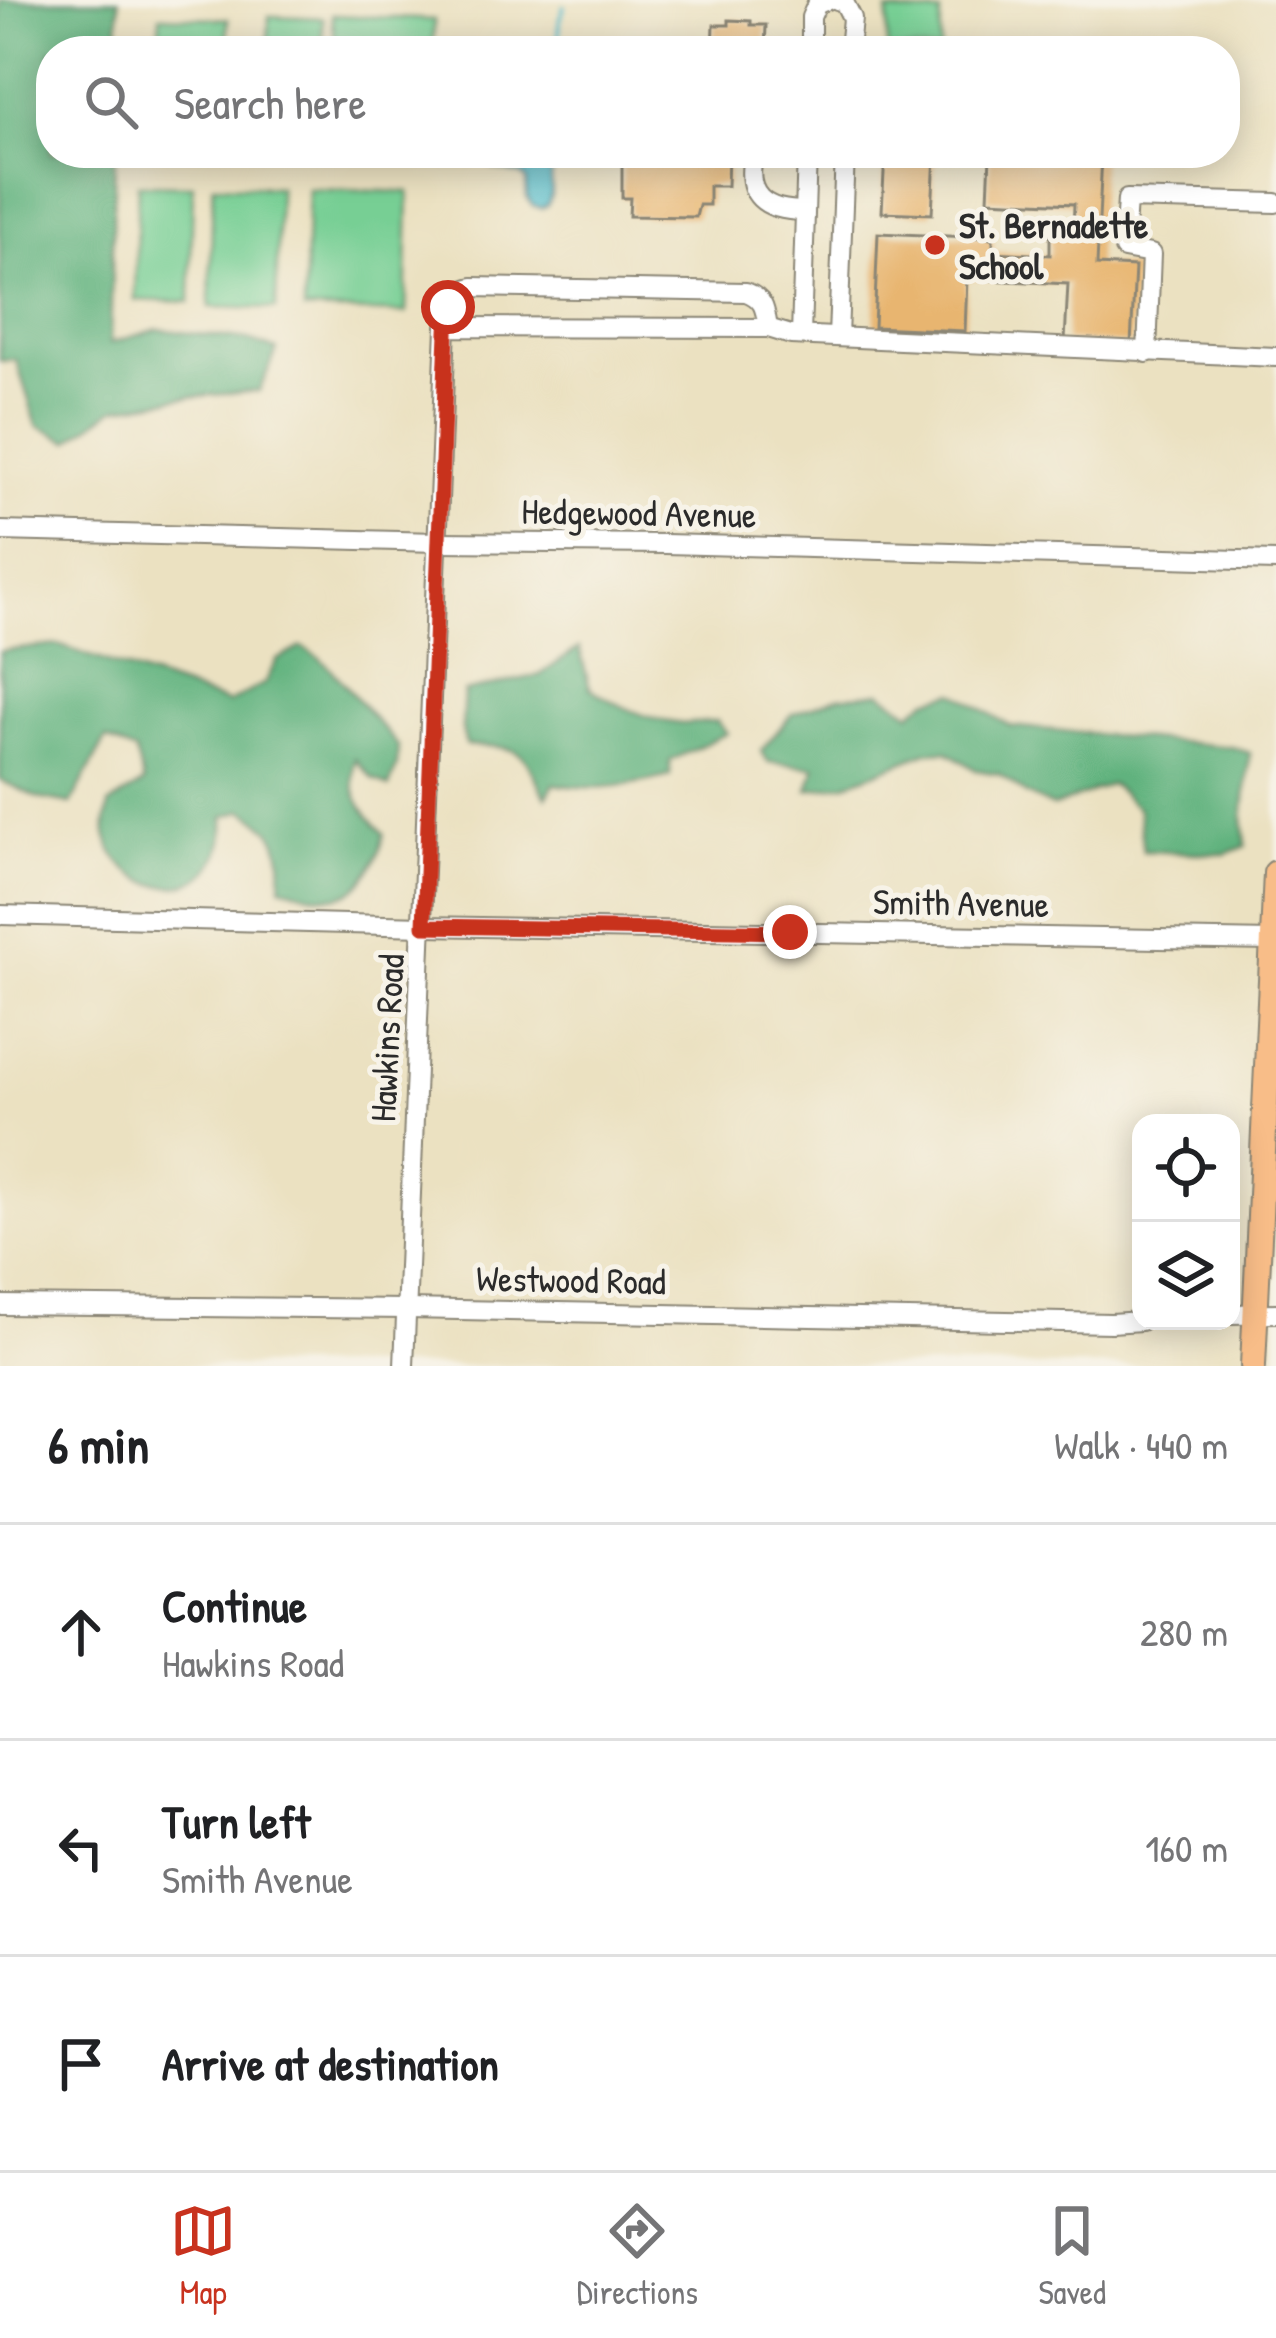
<!DOCTYPE html>
<meta charset="utf-8">
<style>
:root{--surface:#fff;--page:#f2f2f2;--text:#202124;--muted:#757577;--line:#e0e0e0;--accent:#c8321e}
body{margin:0;font-family:"Patrick Hand",sans-serif;background:var(--page);color:var(--text)}
.controls{position:absolute;right:36px;bottom:36px;display:grid;overflow:hidden;border-radius:24px;box-shadow:0 6px 30px #0003}
.controls button{width:108px;height:108px;display:grid;place-items:center;padding:0;border:0;border-bottom:3px solid var(--line);background:var(--surface);color:var(--text);font:60px sans-serif}
.stop{position:absolute;width:36px;height:36px;margin:-27px;border:9px solid #c8321e;border-radius:50%;background:#fff}
.stop.end{background:#c8321e;border-color:#fff;box-shadow:0 3px 12px #0008}
.list{margin:0;padding:0;list-style:none}
h2{display:flex;justify-content:space-between;align-items:center;height:156px;margin:0;padding:0 48px;font-size:51px}
h2 small{font-size:39px;font-weight:400;color:var(--muted)}
.list li{display:grid;grid-template-columns:78px 1fr auto;gap:36px;align-items:center;box-sizing:border-box;height:216px;padding:0 48px;border-top:3px solid var(--line)}
.list b{display:block;font-size:45px;white-space:nowrap}
.list p{margin:0;font-size:39px;white-space:nowrap;color:var(--muted)}
.list em{font-size:39px;font-style:normal;color:var(--muted)}
.icon{flex:none;width:66px;height:66px;fill:none;stroke:currentColor;stroke-width:2;stroke-linecap:round;stroke-linejoin:round}
.map{position:relative;flex:none;width:1276px;height:1366px;overflow:hidden}
.search{position:absolute;background:var(--surface);box-shadow:0 6px 30px #0003;left:36px;right:36px;top:36px;height:132px;display:flex;align-items:center;gap:30px;box-sizing:border-box;padding:0 42px;border-radius:48px;color:var(--muted);font-size:45px}
.sheet{height:804px;background:var(--surface)}
nav{display:flex;justify-content:space-around;align-items:center;box-sizing:border-box;height:168px;border-top:3px solid var(--line);background:var(--surface);font-size:33px;color:var(--muted)}
nav a{display:grid;justify-items:center;gap:6px}
nav .on{color:var(--accent)}
.map>svg:first-child{display:block}
.green{fill:#77cf94;stroke:#517d60;stroke-width:3}
.forest{fill:#61b27e;stroke:#466e54;stroke-width:3}
.water{fill:#4ebbca;stroke:#3c737a;stroke-width:3}
.lines{fill:none;stroke-linecap:round;stroke-linejoin:round}
.stream{stroke:#4ebbca;stroke-width:4.5}
.building{fill:#e8b56f}
.minor-casing{stroke:#8b8676;stroke-width:22}
.major-casing{stroke:#8b8676;stroke-width:28}
.minor{stroke:#fff;stroke-width:18}
.major{stroke:#f8bd88;stroke-width:24}
.route{stroke:#c8321e;stroke-width:15}
.poi-dot{fill:#c8321e;stroke:#f7f3e8;stroke-width:4.5}
.labels{text-anchor:middle;dominant-baseline:central;stroke-width:10;stroke-linejoin:round;paint-order:stroke}
.poi-label{font-size:36px;font-weight:bold;fill:#2b2b2b;stroke:#f7f3e8;text-anchor:start}
.street-label{font-size:36px;fill:#2b2b2b;stroke:#f7f3e8}
</style>
<div class="map">
<svg width="1276" height="1366" viewBox="0 0 1276 1366">
<rect width="100%" height="100%" fill="#f7f3e8"/>
<filter id="ink" filterUnits="userSpaceOnUse"><feTurbulence type="fractalNoise" baseFrequency=".00833" numOctaves="2"/><feDisplacementMap in="SourceGraphic" scale="24" xChannelSelector="R" yChannelSelector="G"/><feConvolveMatrix kernelMatrix="1 2 1 2 8 2 1 2 1" color-interpolation-filters="sRGB"/></filter>
<filter id="wash" filterUnits="userSpaceOnUse"><feTurbulence type="fractalNoise" baseFrequency=".004" numOctaves="4" result="noise"/><feDisplacementMap in="SourceGraphic" scale="48" xChannelSelector="R" yChannelSelector="G"/><feGaussianBlur stdDeviation="2.7" result="paint"/><feColorMatrix in="noise" values="0 0 0 0 0 0 0 0 0 0 0 0 0 0 0 0 0 1.4 0 .05"/><feComposite in="paint" operator="in"/></filter>
<g filter="url(#wash)">
<rect width="100%" height="100%" fill="#ebe1c1"/>
<g class="green">
<polygon points="888,12 941,14 940,51 887,49"/>
<polygon points="332,15 434,20 433,51 337,51"/>
<polygon points="160,16 228,19 227,51 159,51"/>
<polygon points="269,16 323,18 322,51 268,51"/>
<polygon points="138,184 193,185 190,302 135,300"/>
<polygon points="213,185 279,187 276,309 210,307"/>
<polygon points="308,189 409,192 406,313 304,310"/>
</g>
<g class="forest">
<polygon points="0,0 119,0 118,51 51,51 51,153 115,153 110,343 158,329 248,340 277,350 259,391 176,398 115,408 70,441 37,426 16,360 0,361"/>
<path d="M58 645 228 703 265 683 277 660 302 647C331 662 338 679 359 701 372 716 385 731 398 746L397 766 389 787 372 778 355 759C348 791 361 811 384 833 381 851 376 861 366 876 344 910 314 894 281 886 283 845 279 831 243 810L224 817C230 909 123 904 106 834 104 825 108 814 109 805L144 783 135 752 106 739 71 804 38 798 0 780V651Z"/>
<path d="M579 648 590 688C615 704 645 719 676 723 689 725 704 722 717 721L727 733 670 761V776C631 786 594 791 554 784L546 797C539 786 532 769 526 760 515 744 484 747 466 745L462 729 464 692 540 675Z"/>
<polygon points="881,692 911,713 926,700 955,692 1010,726 1232,747 1250,753 1243,818 1246,846 1226,854 1143,851 1138,809 1111,784 1053,807 1026,794 999,774 976,770 947,751 927,752 846,784 808,790 815,767 768,762 761,751 792,714 838,697"/>
</g>
<path class="water" d="M491 153H551C546 173 558 186 547 205L541 208 532 205 527 197 526 180 521 175 493 168 490 158Z"/>
<g class="lines">
<polyline class="stream" points="558,51 560,18 564,6"/>
</g>
<g id="blocks">
<g class="building">
<polygon points="729,20 751,21 751,25 766,25 765,51 713,51 714,25 729,25"/>
<polygon points="622,153 728,153 727,186 709,186 709,205 699,205 696,217 629,216 630,198 622,198"/>
<polygon points="885,153 935,153 932,214 882,212"/>
<polygon points="1051,153 1102,153 1097,265 1135,267 1131,344 1065,341 1068,284 967,279 965,331 874,327 878,233 993,238 993,252 1050,255 1050,231 1073,232 1074,204 988,200 990,155 1051,158"/>
</g>
</g>
</g>
<g filter="url(#ink)">
<use href="#blocks" fill-opacity="0" stroke="#8b8676" stroke-width="3"/>
<g class="lines">
<g class="minor-casing">
<g id="minor">
<polyline points="837,0 844,2 852,18 849,51"/>
<polyline points="811,51 811,17 817,4 828,0"/>
<path d="M754 153C743 196 765 211 805 211"/>
<path d="M446 327C449 304 446 293 473 287L746 292C765 299 765 310 768 328"/>
<polyline points="801,335 807,153"/>
<polyline points="838,337 845,153"/>
<polyline points="1147,353 1151,254 1124,249 1127,199 1276,203"/>
<polyline points="0,531 438,542 666,544 1276,561"/>
<polyline points="0,915 424,926 1273,941"/>
<polyline points="0,1305 407,1309 1111,1323 1141,1321"/>
<polyline points="1231,1314 1276,1313"/>
<polyline points="404,1366 446,327 768,328 791,335 1276,357"/>
</g>
</g>
<g class="major-casing">
<polyline id="major" points="1253,1366 1276,873"/>
</g>
<use href="#minor" class="minor"/>
<use href="#major" class="major"/>
</g>
</g>
<g class="lines" filter="url(#ink)">
<polyline class="route" points="448,307 424,926 790,932"/>
</g>
<circle class="poi-dot" cx="935" cy="245" r="12"/>
<g class="labels">
<g class="poi-label">
<text x="959" y="224">St. Bernadette<tspan x="959" dy="41">School</tspan></text>
</g>
<g class="street-label">
<text transform="translate(639 512) rotate(1)">Hedgewood Avenue</text>
<text transform="translate(961 902) rotate(1)">Smith Avenue</text>
<text transform="translate(386 1038) rotate(-87)">Hawkins Road</text>
<text transform="translate(571 1279) rotate(1)">Westwood Road</text>
</g>
</g>
</svg>
<div class="controls">
<button><svg class="icon" aria-label="locate" viewBox="0 0 24 24"><circle cx="12" cy="12" r="6"/><path d="M12 2v4M12 18v4M2 12h4M18 12h4"/></svg></button>
<button><svg class="icon" aria-label="layers" viewBox="0 0 24 24"><path d="M12 4l9 5-9 5-9-5zM3 14l9 5 9-5"/></svg></button>
</div>
<div class="stop" style="left:448px;top:307px"></div>
<div class="stop end" style="left:790px;top:932px"></div>
<div class="search"><svg class="icon" aria-label="search" viewBox="0 0 24 24"><circle cx="10" cy="10" r="6"/><path d="M15 15l6 6"/></svg>Search here</div>
</div>
<section class="sheet">
<h2>6 min<small>Walk · 440 m</small></h2>
<ul class="list">
<li><svg class="icon" aria-label="ahead" viewBox="0 0 24 24"><path d="M12 20V5M6 11l6-6 6 6"/></svg><div><b>Continue</b><p>Hawkins Road</p></div><em>280 m</em></li>
<li><svg class="icon" aria-label="left" viewBox="0 0 24 24"><path d="M17 20v-9H6M10 6l-5 5 5 5"/></svg><div><b>Turn left</b><p>Smith Avenue</p></div><em>160 m</em></li>
<li><svg class="icon" aria-label="arrive" viewBox="0 0 24 24"><path d="M6 21V4h12l-3 4 3 4H6"/></svg><div><b>Arrive at destination</b></div></li>
</ul>
</section>
<nav>
<a class="on"><svg class="icon" aria-label="map" viewBox="0 0 24 24"><path d="M3 6l6-2 6 2 6-2v14l-6 2-6-2-6 2zM9 4v14M15 6v14"/></svg>Map</a>
<a><svg class="icon" aria-label="directions" viewBox="0 0 24 24"><path d="M12 3l9 9-9 9-9-9zM9 14v-3h6M13 9l2 2-2 2"/></svg>Directions</a>
<a><svg class="icon" aria-label="saved" viewBox="0 0 24 24"><path d="M7 4h10v16l-5-4-5 4z"/></svg>Saved</a>
</nav>
